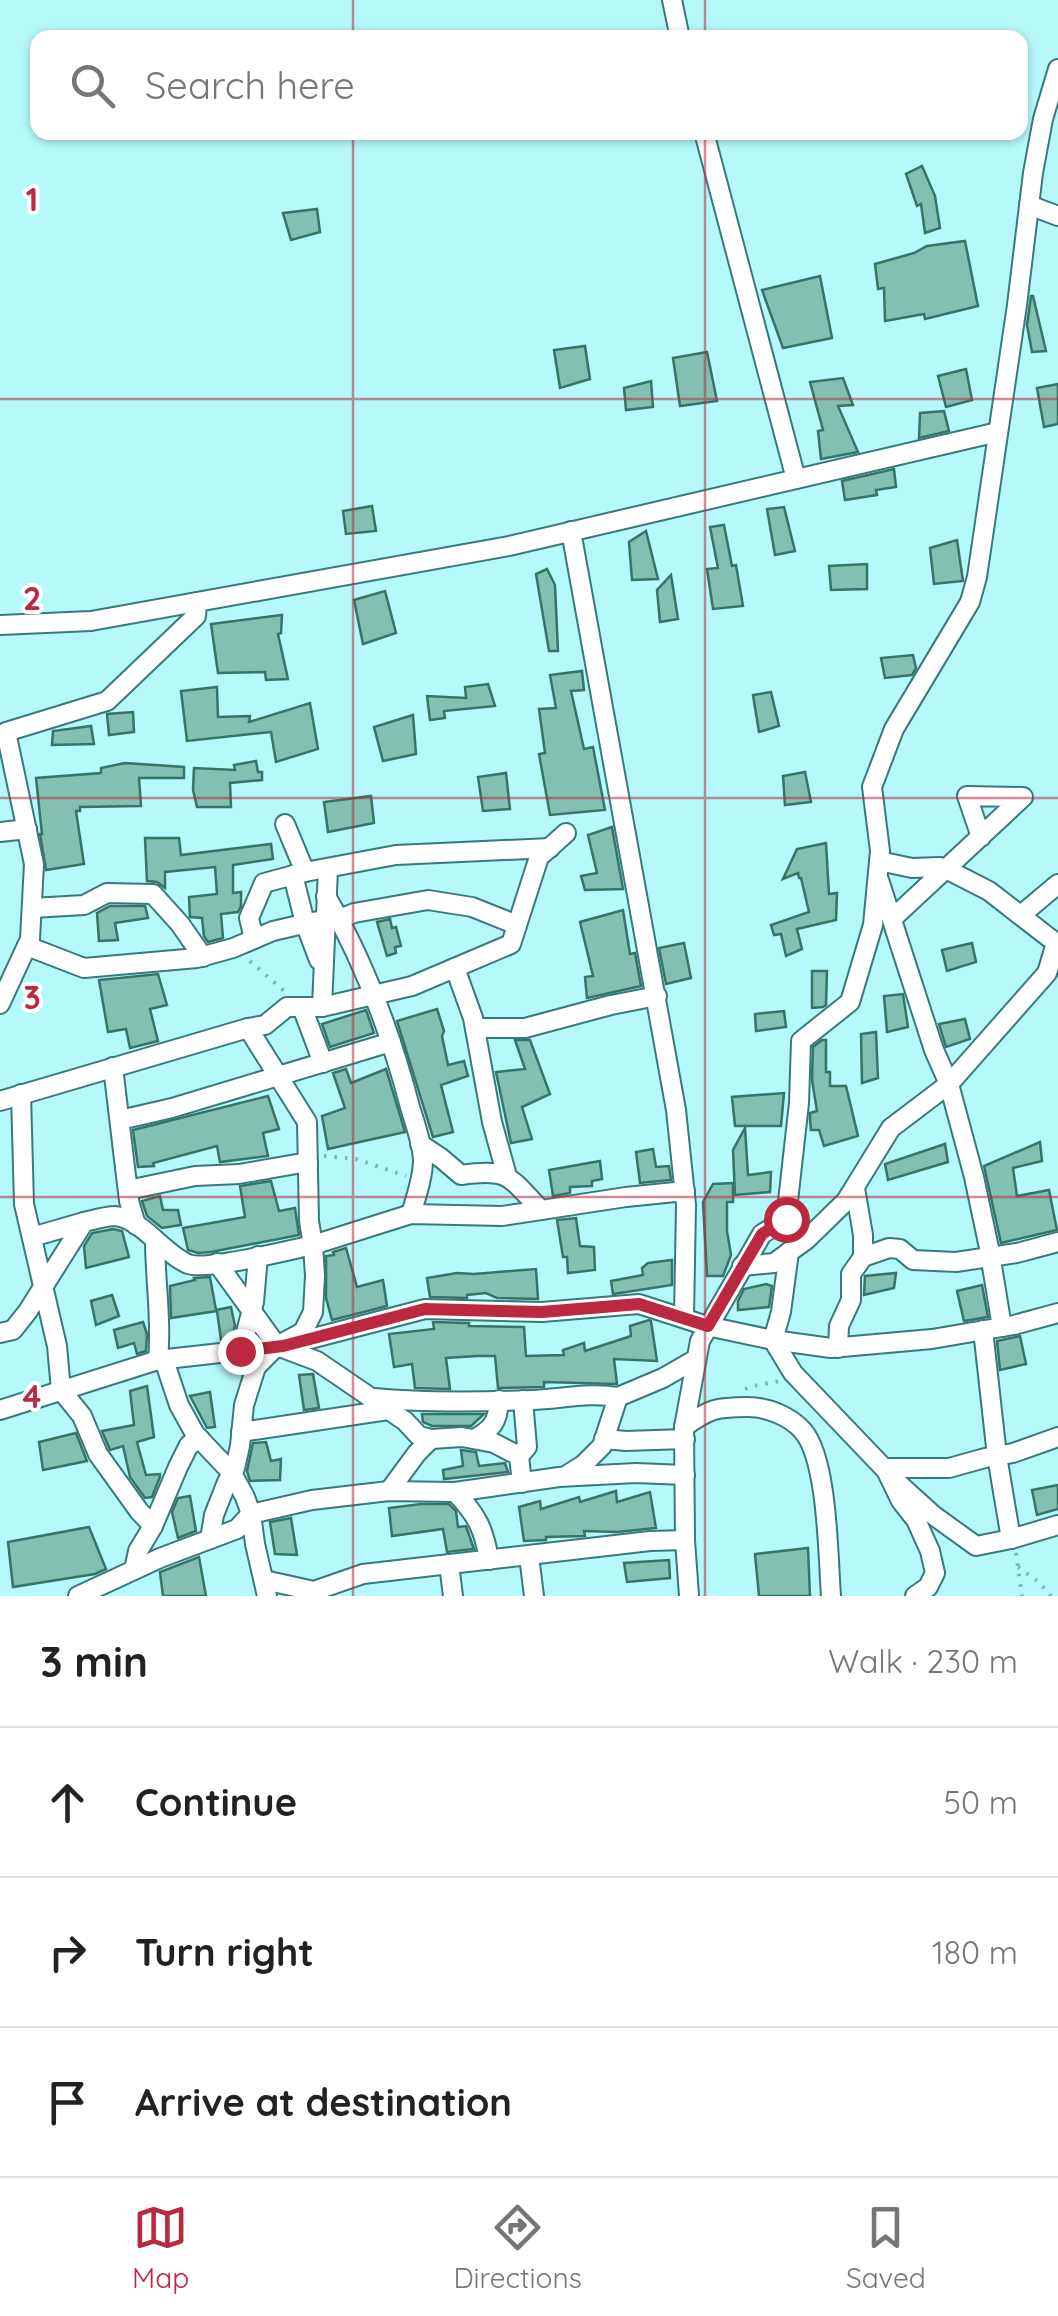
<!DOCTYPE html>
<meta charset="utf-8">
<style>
:root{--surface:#fff;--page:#f2f2f2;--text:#222;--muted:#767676;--line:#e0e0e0;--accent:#ba293f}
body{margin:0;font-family:Quicksand,sans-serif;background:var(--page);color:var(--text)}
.stop{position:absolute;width:30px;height:30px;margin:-22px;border:8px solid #ba293f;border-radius:50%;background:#fff}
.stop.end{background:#ba293f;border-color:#fff;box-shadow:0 2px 10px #0008}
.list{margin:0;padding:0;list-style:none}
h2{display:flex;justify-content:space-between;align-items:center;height:130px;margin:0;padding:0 40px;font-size:42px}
h2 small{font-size:32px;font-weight:400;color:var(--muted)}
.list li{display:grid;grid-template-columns:65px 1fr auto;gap:30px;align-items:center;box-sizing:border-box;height:150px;padding:0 40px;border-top:2px solid var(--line)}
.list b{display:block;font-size:38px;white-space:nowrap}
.list em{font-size:32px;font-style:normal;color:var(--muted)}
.icon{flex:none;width:55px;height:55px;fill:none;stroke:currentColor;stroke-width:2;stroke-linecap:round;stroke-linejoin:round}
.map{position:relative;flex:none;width:1058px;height:1596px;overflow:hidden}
.search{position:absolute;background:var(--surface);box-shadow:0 2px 8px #0004;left:30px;right:30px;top:30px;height:110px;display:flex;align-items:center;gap:25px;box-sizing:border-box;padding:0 35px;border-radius:20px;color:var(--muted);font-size:38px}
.sheet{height:580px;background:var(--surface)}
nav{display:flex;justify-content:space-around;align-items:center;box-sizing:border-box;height:140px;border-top:2px solid var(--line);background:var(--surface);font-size:28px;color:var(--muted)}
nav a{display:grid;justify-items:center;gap:5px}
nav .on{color:var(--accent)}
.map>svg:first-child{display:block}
.building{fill:#82c0b1;stroke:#377467;stroke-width:2.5}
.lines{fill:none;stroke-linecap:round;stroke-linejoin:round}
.street-casing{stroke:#387a7c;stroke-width:22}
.path{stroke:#7eb4b6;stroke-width:4;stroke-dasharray:2.5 8;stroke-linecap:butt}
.street{stroke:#fff;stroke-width:18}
.route{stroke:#ba293f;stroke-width:12}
.grid{fill:none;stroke:#ba293f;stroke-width:2.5;stroke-opacity:0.55}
.grid-label{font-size:32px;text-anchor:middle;font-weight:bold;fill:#ba293f;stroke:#fff;stroke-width:8;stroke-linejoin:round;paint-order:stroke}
</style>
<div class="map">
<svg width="1058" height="1596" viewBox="0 0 1058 1596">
<rect width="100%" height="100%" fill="#b6f9fb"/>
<g class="building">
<polygon points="922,166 935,196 940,228 925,233 921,204 917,206 906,174"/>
<polygon points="317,209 320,232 291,240 283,213"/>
<polygon points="965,241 978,306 925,319 924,314 885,321 884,288 878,289 875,264 914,253 927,246"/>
<polygon points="820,276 832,338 783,348 762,290"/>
<polygon points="1031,296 1033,296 1046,351 1032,352 1027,325"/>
<polygon points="585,346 590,379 560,388 554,350"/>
<polygon points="707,352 717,401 680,406 673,358"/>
<polygon points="966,369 972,400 946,407 938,376"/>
<polygon points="843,378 853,405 838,406 858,452 821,459 818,431 823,430 810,382"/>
<polygon points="651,381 653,407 626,410 624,388"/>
<polygon points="1058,384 1058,424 1044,427 1037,388"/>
<polygon points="944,411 949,431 919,438 920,413"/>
<polygon points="894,469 896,487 876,490 877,495 845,500 842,481"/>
<polygon points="372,506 376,531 346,534 343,511"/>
<polygon points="784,507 795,551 775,555 767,509"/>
<polygon points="724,525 732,566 736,565 743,606 713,609 707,569 718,568 710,527"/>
<polygon points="646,531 658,579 632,580 629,542"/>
<polygon points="957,540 963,581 934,584 930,548"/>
<polygon points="867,564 867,589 831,590 829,566"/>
<polygon points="547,569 555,585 558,651 549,651 536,574"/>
<polygon points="671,575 678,619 660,622 657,590"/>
<polygon points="385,591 396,633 363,644 354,600"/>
<polygon points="282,615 281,633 278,634 288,679 266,680 265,672 218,673 211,624"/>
<polygon points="913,655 916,668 912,675 885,678 881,658"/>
<polygon points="582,671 584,690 571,691 584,749 593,747 605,810 550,815 539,754 545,753 539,709 556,708 550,675"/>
<polygon points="488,684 495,706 444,711 445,718 430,720 427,696 466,698 465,687"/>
<polygon points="217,687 218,717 250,716 249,722 310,703 318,749 276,762 271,732 187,741 181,691"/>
<polygon points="771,692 779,726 759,732 753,695"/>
<polygon points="133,712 134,732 109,735 107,714"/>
<polygon points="413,715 416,754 383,761 374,727"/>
<polygon points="91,726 94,744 52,745 53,731"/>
<polygon points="256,761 258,772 262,772 262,780 230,783 231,807 197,807 193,790 194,768 235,770 234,765"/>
<polygon points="125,763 184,767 184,778 139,778 141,806 80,807 80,811 76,811 84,864 46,870 40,834 42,834 36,778 101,773 101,768"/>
<polygon points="805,772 811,802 785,805 783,776"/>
<polygon points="506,773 510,809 483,811 478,777"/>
<polygon points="371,796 374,823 328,832 324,802"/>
<polygon points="612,827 623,889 585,890 581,876 597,873 588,835"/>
<polygon points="145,838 179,838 181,855 271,844 273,859 233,865 233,893 241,892 241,906 238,912 221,914 223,938 208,942 204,936 202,918 190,917 189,897 217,894 215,867 165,872 165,888 157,882 147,881"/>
<polygon points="826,843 829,894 837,893 836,920 797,929 802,949 786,956 781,934 774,935 771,925 809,912 801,878 799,878 798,873 783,879 797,849"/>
<polygon points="110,906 145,906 148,918 115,923 118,940 99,941 97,913"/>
<polygon points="623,910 630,954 635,953 641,986 587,998 585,977 593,976 580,922"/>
<polygon points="390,919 392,928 396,927 401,946 395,947 396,953 387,956 377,922"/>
<polygon points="684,943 691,978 666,984 659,948"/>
<polygon points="972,943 976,962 947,971 942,950"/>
<polygon points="812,971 827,971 826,1005 823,1007 812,1008"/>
<polygon points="158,974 167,1005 150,1009 158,1041 130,1048 126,1029 108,1032 99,980"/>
<polygon points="903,994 908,1027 887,1032 884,996"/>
<polygon points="437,1009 444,1031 442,1036 448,1065 464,1061 468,1076 441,1085 453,1132 433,1137 397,1021"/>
<polygon points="366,1010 374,1033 330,1047 322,1024"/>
<polygon points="784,1011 786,1027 756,1031 755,1014"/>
<polygon points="965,1019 970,1039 946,1047 939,1024"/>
<polygon points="876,1032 878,1078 862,1083 861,1034"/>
<polygon points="515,1040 530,1040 550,1094 522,1107 532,1139 511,1143 496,1072 525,1069"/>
<polygon points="822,1040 826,1040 826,1072 830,1072 830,1086 846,1086 858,1136 824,1146 819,1130 811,1130 810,1120 810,1113 817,1111 812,1080 813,1047"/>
<polygon points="346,1069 351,1083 386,1069 405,1132 328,1149 322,1116 345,1108 333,1073"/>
<polygon points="784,1093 781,1126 735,1126 732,1097"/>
<polygon points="268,1096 279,1129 263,1133 268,1156 220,1162 217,1146 153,1163 154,1166 138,1167 133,1130"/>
<polygon points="745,1128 748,1175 771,1172 770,1192 735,1195 733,1150"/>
<polygon points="1040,1142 1042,1161 1013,1168 1017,1196 1049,1190 1057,1230 1001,1243 984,1166"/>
<polygon points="945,1144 948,1162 888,1180 885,1164"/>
<polygon points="653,1149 656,1167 669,1166 671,1180 640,1183 636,1152"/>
<polygon points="600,1161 602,1179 592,1181 592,1186 570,1187 570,1193 553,1196 549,1170"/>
<polygon points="271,1181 279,1211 295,1208 299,1235 211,1252 198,1253 188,1250 183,1228 245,1217 240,1186"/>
<polygon points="733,1183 733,1202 727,1202 727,1231 731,1255 723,1276 707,1276 703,1202 713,1184"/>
<polygon points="160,1196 163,1210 178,1210 181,1225 162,1228 147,1216 142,1201"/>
<polygon points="576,1218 580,1246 594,1247 595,1270 568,1273 567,1257 563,1257 557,1220"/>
<polygon points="113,1229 122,1231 129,1257 86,1268 84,1246 92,1233"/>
<polygon points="346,1248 357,1287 383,1280 387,1306 332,1320 326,1298 326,1256 334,1255 333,1252"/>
<polygon points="672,1260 672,1285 613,1294 611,1281 643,1275 642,1268 648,1263"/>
<polygon points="536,1269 538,1299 497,1298 486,1293 467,1295 467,1298 430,1297 427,1278 457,1273 474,1274"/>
<polygon points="896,1273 894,1288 864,1295 865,1276"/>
<polygon points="210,1277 216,1310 231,1307 235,1326 231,1339 221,1340 217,1311 171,1318 170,1286 195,1280 194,1278"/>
<polygon points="766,1284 772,1286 769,1307 738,1310 738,1301 744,1289"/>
<polygon points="982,1285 988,1317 964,1321 957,1291"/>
<polygon points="112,1295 119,1316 96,1325 91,1301"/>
<polygon points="649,1320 651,1321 657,1361 614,1359 617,1384 544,1382 544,1387 498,1388 495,1356 477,1356 446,1358 450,1389 415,1388 412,1364 394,1367 389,1334 434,1329 433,1322 469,1323 469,1326 524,1327 526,1356 564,1355 563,1350 584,1343 585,1351 631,1336 630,1326"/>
<polygon points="143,1322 147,1334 146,1351 137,1354 134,1343 118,1348 114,1330"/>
<polygon points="1020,1336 1026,1364 1000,1370 997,1341"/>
<polygon points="313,1374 319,1408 304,1410 299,1375"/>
<polygon points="147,1386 154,1437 137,1442 146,1475 160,1474 160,1477 152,1497 145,1498 130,1477 123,1446 110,1450 102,1431 134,1425 130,1391"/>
<polygon points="210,1392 215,1427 207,1428 190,1396"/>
<polygon points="422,1414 484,1414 471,1426 432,1426 423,1422"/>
<polygon points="76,1433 87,1461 43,1470 39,1442"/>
<polygon points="266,1442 271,1461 281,1459 280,1480 250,1481 247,1471 253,1443"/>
<polygon points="461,1450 476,1452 479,1466 505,1463 508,1472 444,1479 443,1470 463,1466"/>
<polygon points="1058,1485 1058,1509 1037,1515 1032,1490"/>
<polygon points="616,1491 617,1502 650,1492 656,1528 617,1532 584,1531 585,1536 546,1537 546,1540 524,1541 519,1507 540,1501 541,1509 579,1497 580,1502"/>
<polygon points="190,1496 196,1531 178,1538 172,1512 178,1498"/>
<polygon points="421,1504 449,1504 456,1511 458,1527 466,1526 467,1529 474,1549 447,1552 443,1529 392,1536 389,1508"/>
<polygon points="291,1518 297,1555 275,1554 270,1522"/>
<polygon points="89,1527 106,1569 95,1574 13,1587 8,1542"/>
<polygon points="808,1548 810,1596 759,1596 755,1554"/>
<polygon points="199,1557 206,1596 163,1596 160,1572"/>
<polygon points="669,1560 670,1578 627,1582 624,1563"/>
</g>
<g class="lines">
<g class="street-casing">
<g id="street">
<polyline points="672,0 680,38"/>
<polyline points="704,132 796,479"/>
<polyline points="1029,205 1058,216"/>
<polyline points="571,531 676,1110 686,1205 684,1317"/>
<polyline points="0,625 91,621 509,546 998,432"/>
<polyline points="285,824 305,872"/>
<polyline points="0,832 27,829"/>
<polyline points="293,875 305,923 319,960"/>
<polyline points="879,880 934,1050 949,1084 974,1177 989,1248 1002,1327"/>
<path d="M326 896C364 961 391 1034 410 1107 415 1124 422 1142 423 1160 423 1178 416 1197 411 1214"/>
<polyline points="32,908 84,905 107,893 153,894 180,924 203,957"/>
<polyline points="1021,915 1058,884"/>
<polyline points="893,918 1023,797 967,796 981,837"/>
<polyline points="254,939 249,918 264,883 305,872 396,855 550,848"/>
<polyline points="27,946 84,968 197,958 233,948 273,931 312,922 340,919 354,913 428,900 472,907 517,925"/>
<polyline points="455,968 473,1018 492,1122 507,1176"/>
<polyline points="0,1004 30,939 34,864 6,732 107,701 196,616 197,602"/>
<polyline points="302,1007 323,1063"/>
<polyline points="322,1007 328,869"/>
<polyline points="248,1028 265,1025 287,1007 322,1007 412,986 511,944 539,857 566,833"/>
<polyline points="475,1028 525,1028 611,1005 657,996"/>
<polyline points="113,1067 129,1201 136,1225"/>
<polyline points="21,1094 24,1204 57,1346 61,1390 82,1416 98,1454 139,1511 153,1526"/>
<polyline points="0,1101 248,1028 307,1122 309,1221 313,1245 411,1214 502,1216 626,1197 685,1191"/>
<polyline points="120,1120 172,1108 391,1042"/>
<path d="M420 1144 441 1158 461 1175C510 1168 509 1177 541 1210"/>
<polyline points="128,1190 195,1176 239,1174 308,1162"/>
<polyline points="32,1237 84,1222"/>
<path d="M155 1240C155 1280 162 1320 158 1360"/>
<polyline points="789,1252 781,1312 773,1340 793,1373 901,1486 933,1515 976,1546 1011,1539 1058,1525"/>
<polyline points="863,1257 889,1248 900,1249 913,1260 956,1262 1017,1253 1058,1242"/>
<polyline points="217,1263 277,1346 317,1361 405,1421 419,1436 431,1439 462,1437 494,1443 519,1456 522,1483"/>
<polyline points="742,1266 774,1263 806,1240 846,1201 891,1128 949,1084 1047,973 1056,943 989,891 946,869 940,867 912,868 879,861"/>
<polyline points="983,1330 997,1456 1011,1539"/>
<path d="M0 1333 13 1330 28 1311 84 1222C93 1220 106 1216 115 1216 141 1218 164 1254 188 1264 207 1271 289 1250 313 1245L315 1276 313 1312 303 1332 277 1346 256 1367 244 1405 240 1446 235 1468 227 1482 214 1515 210 1539"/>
<polyline points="838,1348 839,1326 851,1300 851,1274 863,1257 863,1235 855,1188"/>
<polyline points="241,1351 254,1302 258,1256"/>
<polyline points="164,1360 179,1405 195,1434 232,1473 245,1497 251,1514 255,1544 267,1596"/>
<path d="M374 1398C426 1403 479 1402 532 1400 560 1399 590 1392 618 1397"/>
<polyline points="0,1410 158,1360 283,1346 425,1309 542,1312 639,1304 707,1326 773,1340 831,1348 932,1339 1014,1325 1058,1313"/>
<path d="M684 1427C709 1409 716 1407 748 1407 767 1407 790 1416 803 1431 828 1460 828 1557 831 1596"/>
<polyline points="241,1432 388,1410"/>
<path d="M474 1439C493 1429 498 1421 499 1400"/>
<polyline points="604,1439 626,1441 685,1439"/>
<polyline points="519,1456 527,1447 523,1400"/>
<polyline points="567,1475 583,1465 602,1446 618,1397 663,1378 696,1359"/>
<polyline points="389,1491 417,1453 431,1439"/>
<path d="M455 1492C477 1515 484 1529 489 1560"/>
<polyline points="529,1556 534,1596"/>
<polyline points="449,1564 453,1596"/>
<polyline points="134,1570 138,1551 153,1526 178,1467 189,1445 200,1439"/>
<polyline points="264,1580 314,1591 363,1574 650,1541 685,1540"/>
<polyline points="78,1596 160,1558 237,1529 251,1514 312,1500 389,1491 455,1492 559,1477 636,1473 685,1475"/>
<polyline points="689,1596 685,1540 684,1427 700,1341 762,1234 786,1219 799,1103 801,1041 850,1002 873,925 880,851 872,787 894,729 970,602 977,577 1017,305 1033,173 1043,119 1058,69"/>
<polyline points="915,1596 928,1587 935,1573 930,1551 916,1520 901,1501 885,1468 949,1468 985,1458 1013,1453 1058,1437"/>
</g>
</g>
<g class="path">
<polyline points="250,961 284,991"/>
<polyline points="324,1156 356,1159 406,1176"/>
<polyline points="745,1389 753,1386 780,1381"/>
<polyline points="1016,1553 1022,1596"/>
<polyline points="1018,1567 1039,1582 1051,1596"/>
</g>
<use href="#street" class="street"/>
</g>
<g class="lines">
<polyline class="route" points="240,1351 283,1346 425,1309 542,1312 639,1304 708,1326 762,1234 786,1219"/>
</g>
<path class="grid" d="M353 0V38M705 0V38M353 132V1596M705 132V1596M0 399H1058M0 798H1058M0 1197H1058"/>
<g class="grid-label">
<text x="32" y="211">1</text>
<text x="32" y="610">2</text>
<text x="32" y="1009">3</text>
<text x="32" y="1408">4</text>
</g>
</svg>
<div class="stop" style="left:786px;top:1219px"></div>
<div class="stop end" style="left:240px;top:1351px"></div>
<div class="search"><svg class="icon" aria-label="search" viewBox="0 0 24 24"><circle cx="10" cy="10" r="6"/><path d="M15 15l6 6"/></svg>Search here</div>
</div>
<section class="sheet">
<h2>3 min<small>Walk · 230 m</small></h2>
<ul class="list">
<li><svg class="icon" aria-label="ahead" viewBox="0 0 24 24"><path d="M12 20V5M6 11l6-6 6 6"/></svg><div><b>Continue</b></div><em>50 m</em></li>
<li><svg class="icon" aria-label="right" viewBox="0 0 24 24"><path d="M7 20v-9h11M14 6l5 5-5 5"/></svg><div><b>Turn right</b></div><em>180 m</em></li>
<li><svg class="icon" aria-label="arrive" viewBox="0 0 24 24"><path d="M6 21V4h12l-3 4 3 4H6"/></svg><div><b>Arrive at destination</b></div></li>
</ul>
</section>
<nav>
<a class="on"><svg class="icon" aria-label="map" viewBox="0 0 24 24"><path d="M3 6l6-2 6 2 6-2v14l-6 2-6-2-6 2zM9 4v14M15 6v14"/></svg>Map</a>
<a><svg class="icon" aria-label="directions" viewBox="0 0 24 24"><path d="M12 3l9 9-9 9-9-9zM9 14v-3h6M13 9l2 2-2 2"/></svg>Directions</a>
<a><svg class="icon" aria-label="saved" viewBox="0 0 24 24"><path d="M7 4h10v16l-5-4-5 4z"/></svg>Saved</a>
</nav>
